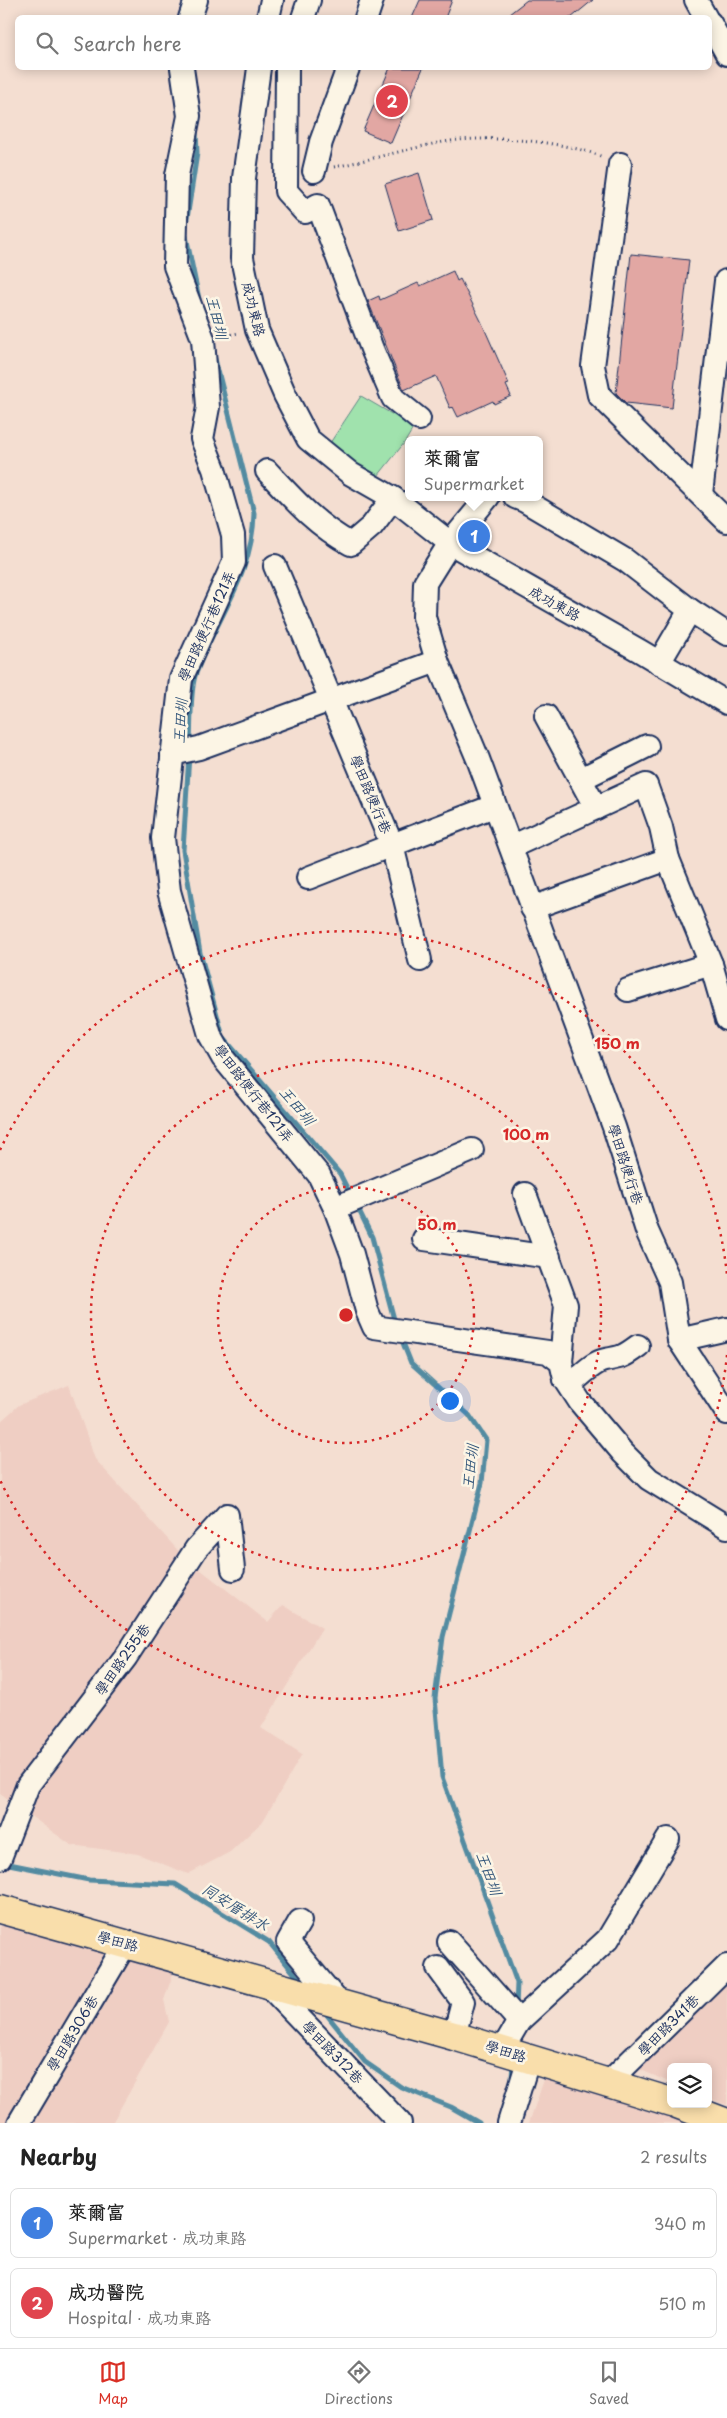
<!DOCTYPE html>
<meta charset="utf-8">
<style>
:root{--surface:#fff;--page:#f6f6f6;--text:#222;--muted:#767676;--line:#e0e0e0;--accent:#d93025}
body{margin:0;font-family:"Playpen Sans","LXGW WenKai TC",sans-serif;background:var(--page);color:var(--text)}
.controls{position:absolute;right:15px;bottom:15px;display:grid;overflow:hidden;border-radius:8px;box-shadow:0 2px 12px #0003}
.controls button{width:45px;height:45px;display:grid;place-items:center;padding:0;border:0;border-bottom:1px solid var(--line);background:var(--surface);color:var(--text);font:25px sans-serif}
.you{position:absolute;left:449px;top:1400px;width:18px;height:18px;margin:-12px;border:4px solid #fff;border-radius:50%;background:#1a73e8;box-shadow:0 0 0 8px #1a73e833}
.badge{display:grid;place-items:center;width:32px;height:32px;border-radius:50%;background:var(--accent);color:#fff;font-size:16px;font-weight:700}
.pin{position:absolute;translate:-50% -50%;border:2px solid #fff;box-shadow:0 1px 5px #0006}
.popup{position:absolute;left:405px;top:436px;width:138px;height:65px;box-sizing:border-box;display:grid;place-content:center;border-radius:8px;background:var(--surface);filter:drop-shadow(0 1px 4px #0005);font-size:16px;white-space:nowrap;color:var(--muted)}
.popup b{font-size:19px;color:var(--text)}
.popup::after{content:'';position:absolute;left:50%;top:100%;margin-left:-10px;border:10px solid transparent;border-top-color:var(--surface)}
.list{margin:0;padding:0;list-style:none}
h2{display:flex;justify-content:space-between;align-items:center;height:65px;margin:0;padding:0 20px;font-size:21px}
h2 small{font-size:16px;font-weight:400;color:var(--muted)}
.list li{display:grid;grid-template-columns:32px 1fr auto;gap:15px;align-items:center;box-sizing:border-box;height:70px;margin:0 10px 10px;padding:0 10px;border:1px solid var(--line);border-radius:8px}
.list b{display:block;font-size:19px;white-space:nowrap}
.list p{margin:0;font-size:16px;white-space:nowrap;color:var(--muted)}
.list em{font-size:16px;font-style:normal;color:var(--muted)}
.icon{flex:none;width:28px;height:28px;fill:none;stroke:currentColor;stroke-width:2;stroke-linecap:round;stroke-linejoin:round}
.map{position:relative;flex:none;width:727px;height:2123px;overflow:hidden}
.search{position:absolute;background:var(--surface);box-shadow:0 2px 12px #0003;left:15px;right:15px;top:15px;height:55px;display:flex;align-items:center;gap:12px;box-sizing:border-box;padding:0 18px;border-radius:8px;color:var(--muted);font-size:19px}
.sheet{height:225px;background:var(--surface)}
nav{display:flex;justify-content:space-around;align-items:center;box-sizing:border-box;height:70px;border-top:1px solid var(--line);background:var(--surface);font-size:14px;color:var(--muted)}
nav a{display:grid;justify-items:center;gap:2px}
nav .on{color:var(--accent)}
.map>svg:first-child{display:block}
.built{fill:#efcec3}
.green{fill:#a0e2ad;stroke:#5e8886}
.lines{fill:none;stroke-linecap:round;stroke-linejoin:round}
.stream{stroke:#528ba1;stroke-width:5}
.building{fill:#e2a7a3;stroke:#1b2f5e}
.minor-casing{stroke:#1b2f5e;stroke-width:26}
.major-casing{stroke:#1b2f5e;stroke-width:31}
.path{stroke:#1b2f5e;stroke-width:3;stroke-dasharray:1 4;stroke-linecap:butt}
.minor{stroke:#fcf5e5;stroke-width:22}
.major{stroke:#f9deab;stroke-width:28}
.ring{fill:none;stroke:#d62828;stroke-width:2.5;stroke-dasharray:2.5 5}
.labels{text-anchor:middle;dominant-baseline:central;stroke-width:5;stroke-linejoin:round;paint-order:stroke}
.street-label{font-size:14px;fill:#1b2f5e;stroke:#fcf5e5}
.water-label{font-size:15px;font-style:italic;fill:#32557a;stroke:#fcf5e5}
.centre{fill:#d62828;stroke:#fcf5e5;stroke-width:2.5}
.ring-label{font-size:15px;text-anchor:middle;font-weight:bold;fill:#d62828;stroke:#fcf5e5;stroke-width:5;stroke-linejoin:round;paint-order:stroke}
</style>
<div class="map">
<svg width="727" height="2123" viewBox="0 0 727 2123">
<rect width="100%" height="100%" fill="#f4ded1"/>
<filter id="ink" filterUnits="userSpaceOnUse"><feTurbulence type="fractalNoise" baseFrequency=".02" numOctaves="2"/><feDisplacementMap in="SourceGraphic" scale="10" xChannelSelector="R" yChannelSelector="G"/><feConvolveMatrix kernelMatrix="1 2 1 2 8 2 1 2 1" color-interpolation-filters="sRGB"/></filter>
<g filter="url(#ink)">
<g class="built">
<polygon points="69,1385 95,1459 183,1556 268,1622 283,1605 322,1628 261,1728 302,1754 263,1821 230,1852 188,1874 138,1854 71,1845 0,1794 0,1422 19,1405"/>
<polygon points="0,1918 174,1971 164,2000 169,2022 112,2123 0,2123"/>
<polygon points="727,1980 727,2105 708,2098 708,2067 671,2067 671,2083 641,2070 648,2052"/>
<polygon points="545,2077 715,2123 529,2123"/>
</g>
<polygon class="green" points="361,396 414,427 405,442 374,481 326,449"/>
<g class="lines">
<g class="stream">
<polyline points="186,225 197,153 196,132"/>
<polyline points="186,236 199,299"/>
<path d="M190 744C191 726 190 692 195 676 215 619 253 577 254 513L214 355"/>
<polyline points="189,755 183,850 200,953 223,1037 340,1174 350,1194"/>
<polyline points="357,1206 372,1237 395,1323"/>
<polyline points="401,1338 411,1363 469,1415 486,1440 482,1483 443,1637 435,1698 442,1777 517,1983 516,2008"/>
<polyline points="4,1863 89,1880 175,1884 269,1942 302,1983"/>
<polyline points="323,2010 365,2062 401,2087 451,2107 479,2123"/>
<polyline points="512,2080 513,2061"/>
</g>
</g>
<g class="building">
<polygon points="420,0 452,0 445,18 412,18"/>
<polygon points="527,0 593,0 571,18 504,18"/>
<polygon points="390,68 423,68 391,143 363,131"/>
<polygon points="419,173 433,220 399,231 385,184"/>
<polygon points="631,254 689,260 672,408 626,403 616,393"/>
<polygon points="453,271 457,281 460,279 481,321 509,384 506,385 511,396 494,404 493,401 458,417 453,407 450,408 436,376 404,390 368,301 379,296 380,300 418,283 420,286"/>
</g>
<g class="lines">
<g class="minor-casing">
<g id="minor">
<polyline points="696,0 706,18"/>
<polyline points="190,18 196,0"/>
<polyline points="268,18 272,0"/>
<polyline points="303,18 309,0"/>
<polyline points="366,18 372,0"/>
<polyline points="710,23 727,54"/>
<polyline points="182,68 189,116 177,175 175,266 203,339 208,407 202,439 214,469 233,535 234,562 181,679 163,838 169,891 210,1035 223,1058 319,1175 335,1208 352,1254 367,1311 374,1327 548,1352 561,1362 565,1379 580,1402 623,1453 649,1479 727,1527"/>
<polyline points="259,68 244,178 242,258 257,330 285,395 308,439 351,474 393,498 450,543 640,651 727,703"/>
<polyline points="287,68 286,191 305,212 318,205 372,349 393,398 419,419"/>
<polyline points="620,164 593,366 599,395 727,521"/>
<polyline points="314,171 321,142 348,68"/>
<path d="M267 471C293 499 317 526 351 544L372 526 393 498"/>
<polyline points="701,494 726,281"/>
<polyline points="488,497 450,543 425,583 424,617 437,661 478,759 614,1127 647,1231 670,1282 679,1340 727,1413"/>
<polyline points="515,497 525,501 625,560 690,610 659,663"/>
<polyline points="275,566 392,845 494,806"/>
<polyline points="690,610 727,634"/>
<polyline points="546,716 596,808"/>
<polyline points="172,754 199,748 437,661"/>
<polyline points="581,779 647,746"/>
<polyline points="511,847 646,785 661,827 668,859"/>
<polyline points="308,878 392,845 420,960"/>
<polyline points="532,908 668,859 711,964 727,1019"/>
<polyline points="628,990 711,964"/>
<polyline points="525,1194 566,1305 561,1362"/>
<polyline points="335,1208 472,1150"/>
<polyline points="424,1239 549,1257"/>
<polyline points="679,1340 727,1329"/>
<path d="M565 1379 575 1380C584 1373 594 1362 605 1360 622 1357 623 1357 638 1346"/>
<polyline points="0,1858 28,1785 126,1657 196,1549 227,1515 233,1569"/>
<polyline points="300,1921 288,1942 339,2003"/>
<polyline points="449,1942 519,2021"/>
<polyline points="438,1968 463,2002 454,2036"/>
<polyline points="265,1982 400,2123"/>
<polyline points="502,2050 519,2021 608,1939 668,1839"/>
<polyline points="608,2083 727,1966"/>
<polyline points="19,2123 126,1943"/>
<polyline points="509,2123 529,2058"/>
</g>
</g>
<g class="major-casing">
<g id="major">
<polyline points="0,1909 454,2036 671,2102"/>
<polyline points="677,2104 727,2123"/>
</g>
</g>
<g class="path">
<path d="M334 167C369 160 403 150 438 143 482 134 562 140 603 157"/>
<polyline points="221,336 239,333"/>
</g>
<use href="#minor" class="minor"/>
<use href="#major" class="major"/>
</g>
</g>
<g class="ring">
<circle cx="346" cy="1315" r="128"/>
<circle cx="346" cy="1315" r="255"/>
<path d="M727 1355A383 383 0 0 1 0 1480M0 1150A383 383 0 0 1 727 1275"/>
</g>
<g class="labels">
<g class="street-label">
<text transform="translate(254 309) rotate(76)">成功東路</text>
<text transform="translate(555 603) rotate(29)">成功東路</text>
<text transform="translate(206 626) rotate(-66)">學田路便行巷121弄</text>
<text transform="translate(371 794) rotate(67)">學田路便行巷</text>
<text transform="translate(254 1093) rotate(52)">學田路便行巷121弄</text>
<text transform="translate(626 1164) rotate(72)">學田路便行巷</text>
<text transform="translate(122 1659) rotate(-55)">學田路255巷</text>
<text transform="translate(118 1941) rotate(15)">學田路</text>
<text transform="translate(668 2025) rotate(-45)">學田路341巷</text>
<text transform="translate(72 2033) rotate(-59)">學田路306巷</text>
<text transform="translate(506 2051) rotate(17)">學田路</text>
<text transform="translate(333 2052) rotate(46)">學田路312巷</text>
</g>
<g class="water-label">
<text transform="translate(218 317) rotate(76)">王田圳</text>
<text transform="translate(179 721) rotate(-86)">王田圳</text>
<text transform="translate(298 1105) rotate(50)">王田圳</text>
<text transform="translate(469 1467) rotate(-83)">王田圳</text>
<text transform="translate(490 1873) rotate(70)">王田圳</text>
<text transform="translate(236 1906) rotate(32)">同安厝排水</text>
</g>
</g>
<circle cx="346" cy="1315" r="8" class="centre"/>
<g class="ring-label">
<text x="617" y="1049">150 m</text>
<text x="526" y="1140">100 m</text>
<text x="437" y="1230">50 m</text>
</g>
</svg>
<div class="controls">
<button><svg class="icon" aria-label="layers" viewBox="0 0 24 24"><path d="M12 4l9 5-9 5-9-5zM3 14l9 5 9-5"/></svg></button>
</div>
<div class="you"></div>
<div class="pin badge" style="left:474px;top:536px;background:#3f7fe0">1</div>
<div class="popup"><b>萊爾富</b>Supermarket</div>
<div class="pin badge" style="left:392px;top:101px;background:#e0444e">2</div>
<div class="search"><svg class="icon" aria-label="search" viewBox="0 0 24 24"><circle cx="10" cy="10" r="6"/><path d="M15 15l6 6"/></svg>Search here</div>
</div>
<section class="sheet">
<h2>Nearby<small>2 results</small></h2>
<ul class="list">
<li><span class="badge" style="background:#3f7fe0">1</span><div><b>萊爾富</b><p>Supermarket · 成功東路</p></div><em>340 m</em></li>
<li><span class="badge" style="background:#e0444e">2</span><div><b>成功醫院</b><p>Hospital · 成功東路</p></div><em>510 m</em></li>
</ul>
</section>
<nav>
<a class="on"><svg class="icon" aria-label="map" viewBox="0 0 24 24"><path d="M3 6l6-2 6 2 6-2v14l-6 2-6-2-6 2zM9 4v14M15 6v14"/></svg>Map</a>
<a><svg class="icon" aria-label="directions" viewBox="0 0 24 24"><path d="M12 3l9 9-9 9-9-9zM9 14v-3h6M13 9l2 2-2 2"/></svg>Directions</a>
<a><svg class="icon" aria-label="saved" viewBox="0 0 24 24"><path d="M7 4h10v16l-5-4-5 4z"/></svg>Saved</a>
</nav>
